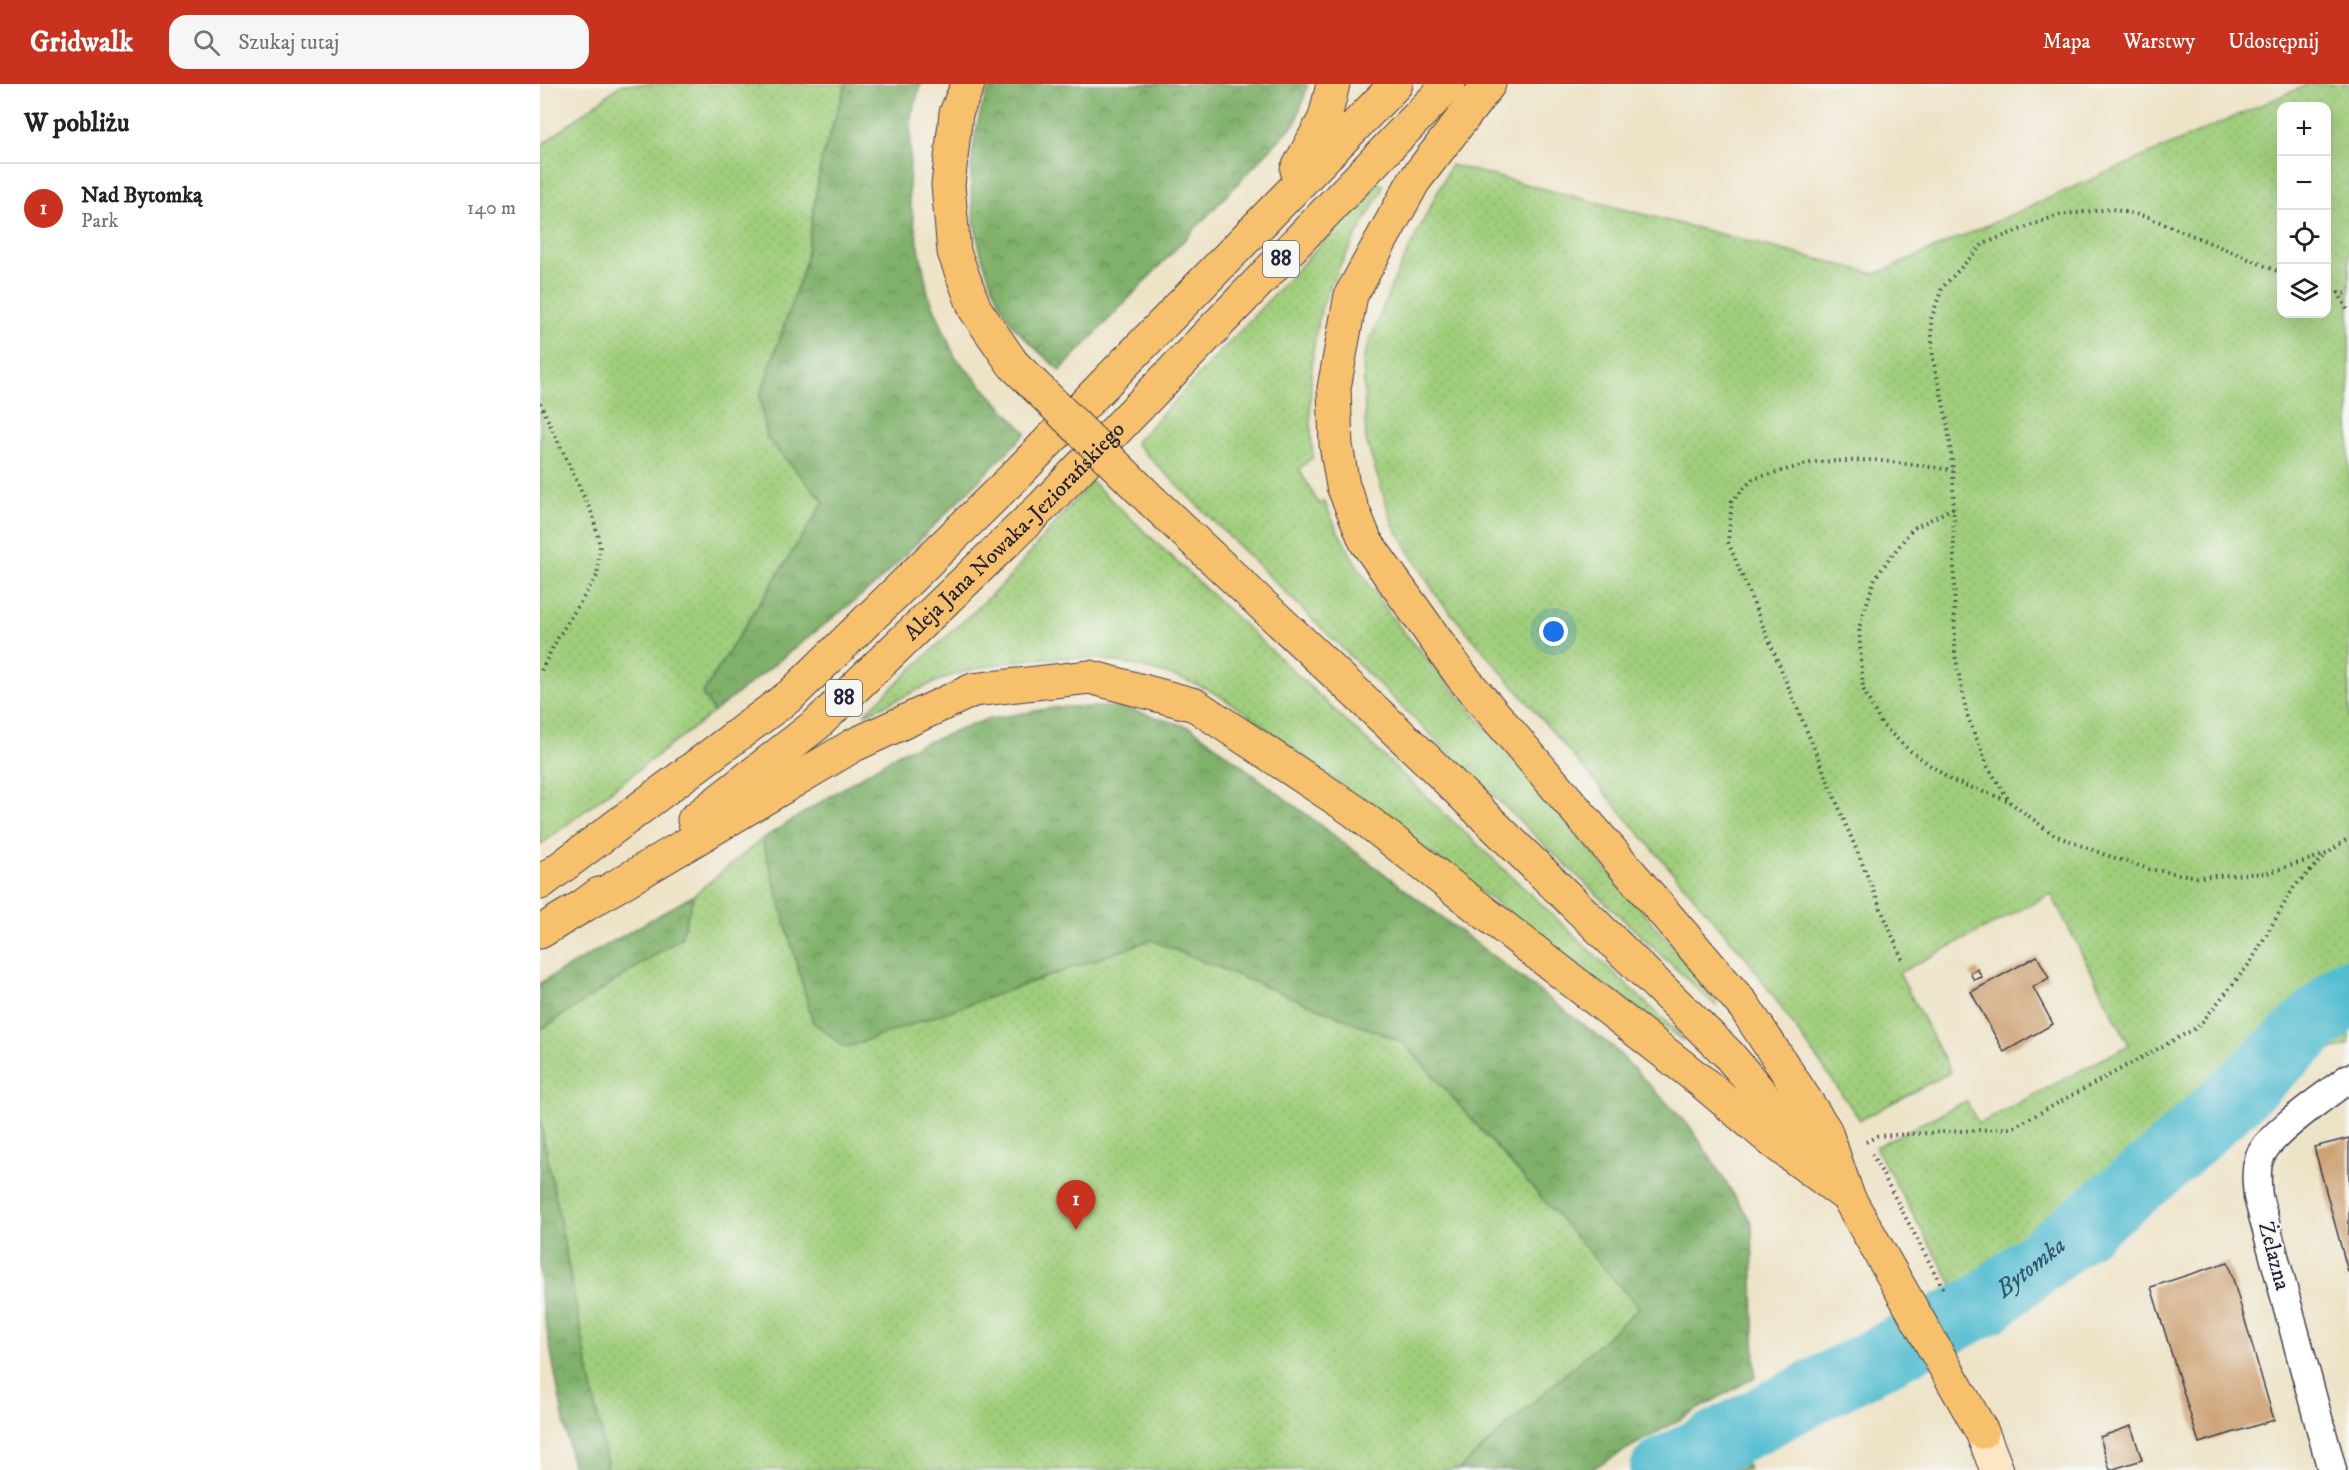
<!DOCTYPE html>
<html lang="pl">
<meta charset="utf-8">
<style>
:root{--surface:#fff;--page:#f6f6f6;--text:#222;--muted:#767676;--line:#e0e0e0;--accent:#c8321e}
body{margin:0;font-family:"IM FELL DW Pica",serif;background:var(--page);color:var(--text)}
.controls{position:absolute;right:18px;top:18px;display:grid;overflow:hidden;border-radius:12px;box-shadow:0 6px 24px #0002}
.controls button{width:54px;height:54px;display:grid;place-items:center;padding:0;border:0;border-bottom:2px solid var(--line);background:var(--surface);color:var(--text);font:30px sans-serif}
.you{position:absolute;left:1014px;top:548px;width:21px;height:21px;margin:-15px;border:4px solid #fff;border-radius:50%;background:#1a73e8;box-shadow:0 0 0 9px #1a73e833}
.badge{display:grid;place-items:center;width:39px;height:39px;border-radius:50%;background:var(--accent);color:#fff;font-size:20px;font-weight:700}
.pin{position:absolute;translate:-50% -50px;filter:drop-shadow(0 2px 3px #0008)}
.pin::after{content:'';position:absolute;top:32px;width:21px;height:18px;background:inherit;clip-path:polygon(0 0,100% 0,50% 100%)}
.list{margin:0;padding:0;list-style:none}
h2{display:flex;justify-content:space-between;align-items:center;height:78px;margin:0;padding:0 24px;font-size:26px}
h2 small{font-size:20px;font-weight:400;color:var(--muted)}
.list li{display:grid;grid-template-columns:39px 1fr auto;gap:18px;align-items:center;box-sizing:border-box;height:90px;padding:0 24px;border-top:2px solid var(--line)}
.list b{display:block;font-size:22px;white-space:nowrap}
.list p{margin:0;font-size:20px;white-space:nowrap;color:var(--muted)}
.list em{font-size:20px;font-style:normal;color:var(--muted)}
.icon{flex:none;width:33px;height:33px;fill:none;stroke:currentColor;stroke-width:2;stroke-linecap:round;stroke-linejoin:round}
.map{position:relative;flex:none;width:1809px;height:1386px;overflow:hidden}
header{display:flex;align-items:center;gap:36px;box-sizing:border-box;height:84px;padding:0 30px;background:var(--accent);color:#fff}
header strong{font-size:28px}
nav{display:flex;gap:33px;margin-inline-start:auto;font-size:21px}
.search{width:420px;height:54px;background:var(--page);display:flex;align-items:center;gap:15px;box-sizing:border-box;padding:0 21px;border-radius:18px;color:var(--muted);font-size:22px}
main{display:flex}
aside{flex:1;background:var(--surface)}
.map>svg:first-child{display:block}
.green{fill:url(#green-dots);stroke:#61785b;stroke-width:1.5;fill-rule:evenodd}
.forest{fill:url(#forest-crowns);stroke:#516a53;stroke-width:1.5}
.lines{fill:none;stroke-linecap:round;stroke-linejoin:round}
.river{stroke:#54bdd1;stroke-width:64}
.building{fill:#cda274}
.street-casing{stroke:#403f50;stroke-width:31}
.secondary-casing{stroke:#403f50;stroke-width:35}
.primary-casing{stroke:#403f50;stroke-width:35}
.path{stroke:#403f50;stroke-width:4;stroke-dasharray:1.5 4.5;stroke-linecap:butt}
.street{stroke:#fff;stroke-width:28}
.secondary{stroke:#fce6c4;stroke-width:33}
.primary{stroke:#f7c06c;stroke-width:33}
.primary-bridge-casing{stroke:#403f50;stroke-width:35;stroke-linecap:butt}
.primary-bridge{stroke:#f7c06c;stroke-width:33}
.labels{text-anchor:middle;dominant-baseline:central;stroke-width:4.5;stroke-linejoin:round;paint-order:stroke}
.shield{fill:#f6f6f2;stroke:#626272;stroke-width:1.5}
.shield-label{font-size:21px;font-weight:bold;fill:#22223b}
.street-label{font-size:22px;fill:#22223b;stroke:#f6f6f2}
.water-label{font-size:24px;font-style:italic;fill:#345870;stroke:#f6f6f2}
</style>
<header>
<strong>Gridwalk</strong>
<div class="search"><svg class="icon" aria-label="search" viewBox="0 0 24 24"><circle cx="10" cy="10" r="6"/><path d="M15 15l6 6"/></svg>Szukaj tutaj</div>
<nav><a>Mapa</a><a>Warstwy</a><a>Udostępnij</a></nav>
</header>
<main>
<aside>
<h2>W pobliżu<small></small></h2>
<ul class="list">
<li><span class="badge">1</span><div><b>Nad Bytomką</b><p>Park</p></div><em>140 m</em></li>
</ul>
</aside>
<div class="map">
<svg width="1809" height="1386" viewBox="0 0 1809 1386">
<defs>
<pattern id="green-dots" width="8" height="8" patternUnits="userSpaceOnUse" patternTransform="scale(1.5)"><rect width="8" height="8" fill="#a0ce7b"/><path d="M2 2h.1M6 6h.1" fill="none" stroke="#8ab16b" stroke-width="1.8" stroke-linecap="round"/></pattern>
<pattern id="forest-crowns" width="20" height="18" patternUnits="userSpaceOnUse" patternTransform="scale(1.5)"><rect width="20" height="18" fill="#80b16b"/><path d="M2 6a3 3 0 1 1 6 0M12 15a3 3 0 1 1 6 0" fill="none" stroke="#689059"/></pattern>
</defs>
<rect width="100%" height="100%" fill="#f6f6f2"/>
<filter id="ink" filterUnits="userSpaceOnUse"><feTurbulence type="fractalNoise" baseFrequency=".0167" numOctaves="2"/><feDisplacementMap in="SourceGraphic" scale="12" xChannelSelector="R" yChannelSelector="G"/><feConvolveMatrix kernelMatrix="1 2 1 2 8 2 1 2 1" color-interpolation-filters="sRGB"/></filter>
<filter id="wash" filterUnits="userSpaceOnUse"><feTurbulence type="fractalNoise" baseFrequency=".008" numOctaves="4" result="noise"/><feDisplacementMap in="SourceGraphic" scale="24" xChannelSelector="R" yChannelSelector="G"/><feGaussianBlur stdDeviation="1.35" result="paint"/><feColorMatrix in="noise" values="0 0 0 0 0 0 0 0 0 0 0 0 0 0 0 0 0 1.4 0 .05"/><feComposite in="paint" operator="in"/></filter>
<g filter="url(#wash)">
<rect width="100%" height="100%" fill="#ede3c7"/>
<g class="green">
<polygon points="82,0 306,0 281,78 265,180 220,312 227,354 284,418 162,610 174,628 0,761 0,62"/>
<path d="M1769 0H1809V884L1611 1076 1494 1157 1416 1207 1335 1063 1426 1017 1439 1040 1589 961 1511 810 1359 889 1411 988 1320 1036 1207 875 898 514 853 441 826 356 823 275 853 198 911 81 1336 190ZM1742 22H1786V230H1742Z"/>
<path d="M838 99 843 101 842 106C823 141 801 175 786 212 769 253 768 329 773 373L759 385 779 420 784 417C802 460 826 497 853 535L1164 900 1175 915 1176 922C978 739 786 550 595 359Z"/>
<path d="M551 397 1140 951 1143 957 1048 889 704 627C691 620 678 610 665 604 582 569 506 564 420 589 386 599 357 618 324 630L466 497Z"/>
<polygon points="222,755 273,938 305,964 611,856 864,959 1100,1224 918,1386 68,1386 0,1035 0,946 141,854 154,811"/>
<polygon points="1809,930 1809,961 1764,974"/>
</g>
<g class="forest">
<polygon points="306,0 381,0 371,32 369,113 388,209 415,273 486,349 337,499 174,628 162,610 284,418 227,354 220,312 265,180 281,78"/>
<path d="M451 0H768L756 38 520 287C508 275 478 250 471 238 428 167 417 76 451 0Z"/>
<polygon points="517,623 582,623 652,644 1073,963 1151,1044 1212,1139 1215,1293 1050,1386 918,1386 1099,1224 864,959 611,856 305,964 273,938 222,755 359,669 445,636"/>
<polygon points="154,811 141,854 0,946 0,899"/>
<polygon points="0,1035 68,1386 33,1386 0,1209"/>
<polygon points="1204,1371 1209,1386 1176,1386"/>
</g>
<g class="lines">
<path class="river" id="s1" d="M1122 1386 1446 1219 1621 1081 1809 906"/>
</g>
<g id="blocks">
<g class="building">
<polygon points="1497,872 1509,894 1493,903 1513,940 1464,968 1431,908"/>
<polygon points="1437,885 1442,893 1434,896 1430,889"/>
<polygon points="1809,1054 1809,1188 1808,1188 1774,1063"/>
<polygon points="1688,1178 1734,1336 1659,1359 1611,1203"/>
<polygon points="1591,1342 1602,1376 1570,1386 1560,1353"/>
</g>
</g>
</g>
<g filter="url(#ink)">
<use href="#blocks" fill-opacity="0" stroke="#403f50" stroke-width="1.5"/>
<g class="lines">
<g class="street-casing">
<path id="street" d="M1792 1386 1718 1113C1717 1100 1715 1088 1719 1075 1726 1051 1787 1011 1809 994"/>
</g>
<g class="secondary-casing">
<polyline id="secondary" points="1442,1348 1457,1386"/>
</g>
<g class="primary-casing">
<g id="primary">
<polyline points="428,0 416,29 408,101 414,168 435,225 473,280"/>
<polyline points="949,0 874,97 811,211 794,304 796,361 803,402 826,458 923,594 1204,922 1285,1046 1308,1113"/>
<polyline points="757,86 785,34 793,0"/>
<polyline points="613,418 882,671 1188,970 1308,1113 1442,1348"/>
<path id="s2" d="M154 736 277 640 504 421 909 0"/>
<polyline points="0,799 251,611 473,394 856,0"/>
<polyline points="43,822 314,661 433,606 550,593 655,621 813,726 1161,997 1236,1060 1308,1113"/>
<polyline points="0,848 43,822 59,810"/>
</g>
</g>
<g class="path">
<polyline points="1742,189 1608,133 1572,125 1518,131 1443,160 1402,204 1391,235 1393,275 1407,336 1413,386 1415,571 1427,631 1448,683 1470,718 1514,751 1563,770 1609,785 1657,793 1727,789 1787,770 1809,753"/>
<polyline points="1786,206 1809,210"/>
<polyline points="1798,208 1809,229"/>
<polyline points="0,319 53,432 60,462 57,492 17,555 0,589"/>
<polyline points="1413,424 1372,445 1335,494 1319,544 1323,605 1342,641 1369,666 1412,697 1470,717"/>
<polyline points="1362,875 1188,458 1192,417 1213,395 1274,378 1334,376 1413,386"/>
<polyline points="1326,1058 1337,1052 1472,1044 1658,943 1710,879 1754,803 1785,772"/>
<polyline points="1332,1070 1403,1204"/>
</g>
<use href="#street" class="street"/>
<use href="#secondary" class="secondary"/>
<use href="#primary" class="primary"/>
<g class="primary-bridge-casing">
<polyline id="primary-bridge" points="473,280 613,418"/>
</g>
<use href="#primary-bridge" class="primary-bridge"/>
</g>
</g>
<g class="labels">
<g class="shield">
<rect x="723" y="157" width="36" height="36" rx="4.5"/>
<rect x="286" y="596" width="36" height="36" rx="4.5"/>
</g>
<g class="shield-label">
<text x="741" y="175">88</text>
<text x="304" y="614">88</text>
</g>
<g class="street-label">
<text stroke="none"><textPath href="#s2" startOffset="432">Aleja Jana Nowaka-Jeziorańskiego</textPath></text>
<text transform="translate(1734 1172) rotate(75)">Żelazna</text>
</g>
<g class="water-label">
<text stroke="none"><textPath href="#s1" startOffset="422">Bytomka</textPath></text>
</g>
</g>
</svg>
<div class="controls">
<button>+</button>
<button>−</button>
<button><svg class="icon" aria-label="locate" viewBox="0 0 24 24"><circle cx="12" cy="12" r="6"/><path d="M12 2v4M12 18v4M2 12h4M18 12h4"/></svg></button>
<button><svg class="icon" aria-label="layers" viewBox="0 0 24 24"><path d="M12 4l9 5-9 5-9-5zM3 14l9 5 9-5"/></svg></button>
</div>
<div class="you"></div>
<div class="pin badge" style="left:536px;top:1146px">1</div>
</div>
</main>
